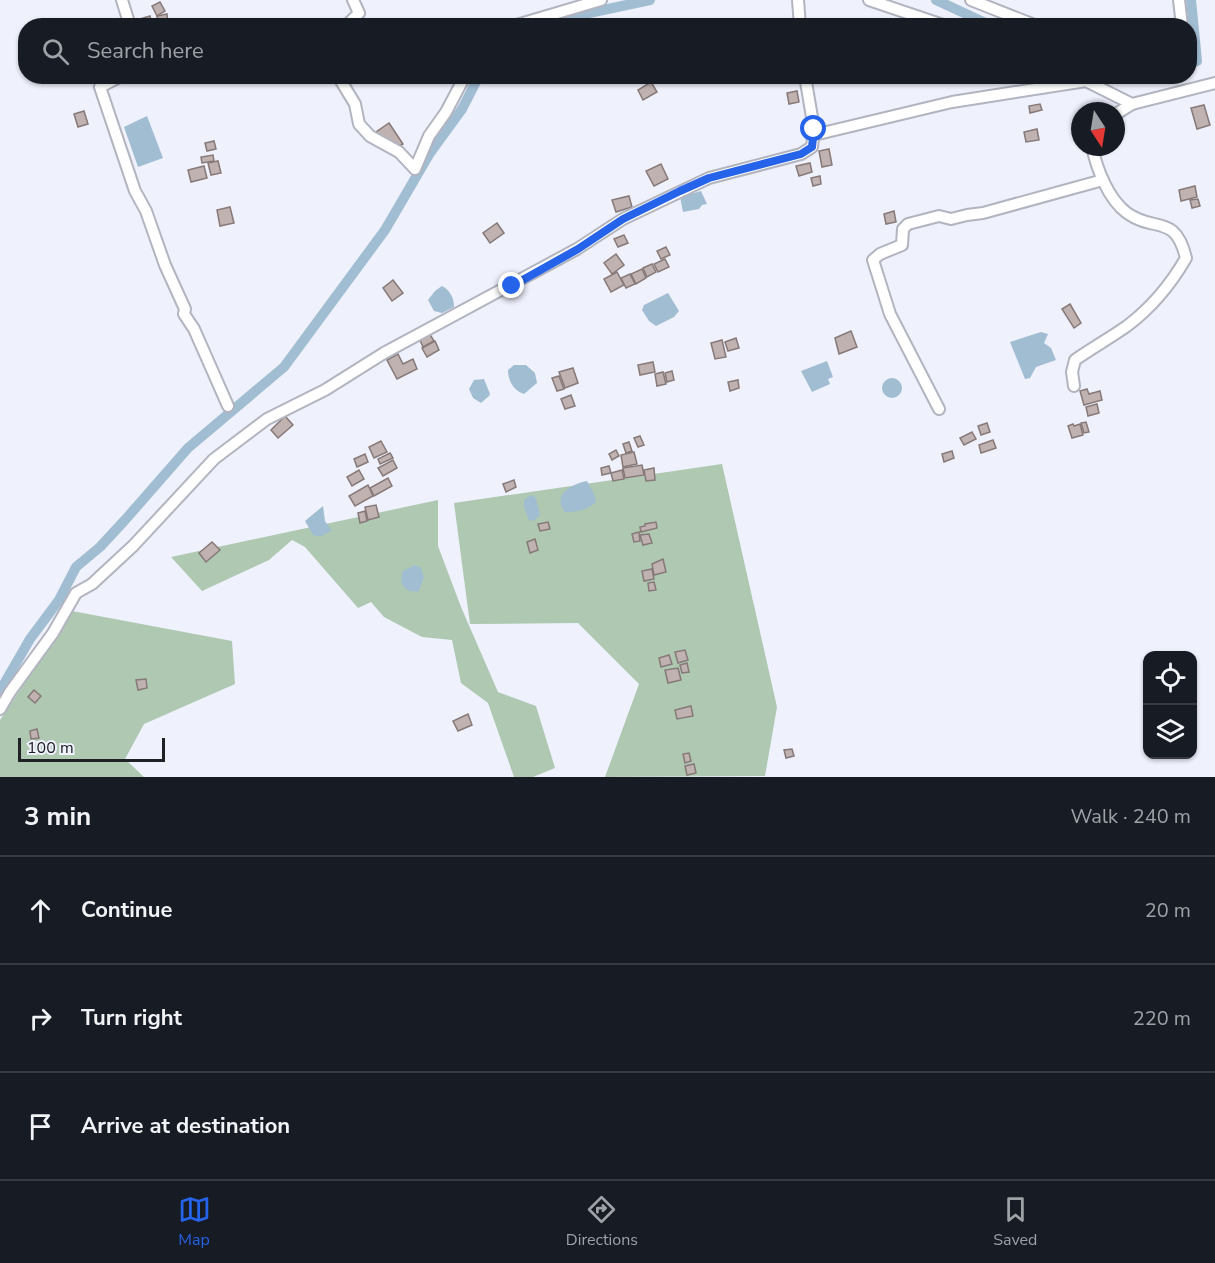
<!DOCTYPE html>
<meta charset="utf-8">
<style>
:root{--surface:#171b24;--page:#20242c;--text:#f1f3f6;--muted:#9ea1a6;--line:#363941;--accent:#2563eb}
body{margin:0;font-family:"Nunito Sans",sans-serif;background:var(--page);color:var(--text)}
.controls{position:absolute;right:18px;bottom:18px;display:grid;overflow:hidden;border-radius:12px;box-shadow:0 2px 4px #0004}
.controls button{width:54px;height:54px;display:grid;place-items:center;padding:0;border:0;border-bottom:2px solid var(--line);background:var(--surface);color:var(--text);font:30px sans-serif}
.compass{position:absolute;left:1071px;top:102px;width:54px;height:54px;border-radius:50%;background:var(--surface);box-shadow:0 2px 4px #0004;rotate:168deg}
.scale{position:absolute;left:18px;bottom:15px;width:147px;box-sizing:border-box;padding-left:6px;border:3px solid #202125;border-top:0;font-size:16px;line-height:21px;white-space:nowrap;color:#202125;-webkit-text-stroke:4px #eff1fd;paint-order:stroke}
.stop{position:absolute;width:18px;height:18px;margin:-14px;border:4px solid #2563eb;border-radius:50%;background:#fff}
.stop.end{background:#2563eb;border-color:#fff;box-shadow:0 2px 6px #0008}
.list{margin:0;padding:0;list-style:none}
h2{display:flex;justify-content:space-between;align-items:center;height:78px;margin:0;padding:0 24px;font-size:26px}
h2 small{font-size:20px;font-weight:400;color:var(--muted)}
.list li{display:grid;grid-template-columns:39px 1fr auto;gap:18px;align-items:center;box-sizing:border-box;height:108px;padding:0 24px;border-top:2px solid var(--line)}
.list b{display:block;font-size:22px;white-space:nowrap}
.list em{font-size:20px;font-style:normal;color:var(--muted)}
.icon{flex:none;width:33px;height:33px;fill:none;stroke:currentColor;stroke-width:2;stroke-linecap:round;stroke-linejoin:round}
.map{position:relative;flex:none;width:1215px;height:777px;overflow:hidden}
.search{position:absolute;background:var(--surface);box-shadow:0 2px 4px #0004;left:18px;right:18px;top:18px;height:66px;display:flex;align-items:center;gap:15px;box-sizing:border-box;padding:0 21px;border-radius:24px;color:var(--muted);font-size:22px}
.sheet{height:402px;background:var(--surface)}
nav{display:flex;justify-content:space-around;align-items:center;box-sizing:border-box;height:84px;border-top:2px solid var(--line);background:var(--surface);font-size:16px;color:var(--muted)}
nav a{display:grid;justify-items:center;gap:3px}
nav .on{color:var(--accent)}
.map>svg:first-child{display:block}
.forest{fill:#aec8b2}
.water{fill:#a1bdd2}
.lines{fill:none;stroke-linecap:round;stroke-linejoin:round}
.canal{stroke:#a1bdd2;stroke-width:10}
.building{fill:#c0b2b1;stroke:#867978;stroke-width:1.5}
.street-casing{stroke:#b2b4bf;stroke-width:14}
.street{stroke:#fff;stroke-width:10}
.route{stroke:#2563eb;stroke-width:8}
</style>
<div class="map">
<svg width="1215" height="777" viewBox="0 0 1215 777">
<rect width="100%" height="100%" fill="#eff1fd"/>
<g class="forest">
<polygon points="722,464 777,707 765,776 605,777 639,684 578,623 470,624 454,503"/>
<polygon points="438,500 438,546 461,607 498,692 536,706 555,768 533,777 514,777 488,703 461,683 452,640 422,637 384,617 371,602 358,608 305,547 292,540 269,560 202,591 171,557"/>
<polygon points="72,611 232,641 235,684 144,724 125,759 144,777 0,777 0,720"/>
</g>
<g class="water">
<polygon points="147,116 163,158 138,167 124,127"/>
<polygon points="701,191 707,204 702,205 699,209 683,212 680,197"/>
<path d="M442 286C450 290 454 298 454 307L442 313 434 311 428 300 435 291Z"/>
<polygon points="668,293 679,311 674,317 656,326 649,321 642,310 644,305"/>
<polygon points="1041,332 1048,334 1044,343 1051,348 1056,360 1036,367 1030,378 1025,379 1010,342"/>
<polygon points="827,361 833,377 828,379 830,384 812,392 801,371"/>
<path d="M514 365H526L535 373 537 383 524 394C514 391 508 381 508 370Z"/>
<circle cx="892" cy="388" r="10"/>
<polygon points="484,379 490,394 489,396 481,403 473,398 469,389 474,380"/>
<path d="M587 481 594 494 596 502C588 509 576 513 565 512 551 495 572 484 587 481Z"/>
<polygon points="531,495 536,498 540,515 534,521 529,520 524,507 524,500"/>
<path d="M323 506 325 521 332 531C323 532 326 539 313 535L305 521Z"/>
<path d="M415 565 421 568 424 577 419 591C405 594 398 584 403 571Z"/>
</g>
<g class="lines">
<g class="canal">
<polyline points="936,0 992,26"/>
<polyline points="542,26 589,13 650,0"/>
<polyline points="1190,64 1197,61 1191,0"/>
<polyline points="0,691 30,639 59,600 76,567 100,547 125,520 188,448 284,367 385,230 430,153 462,109 479,76"/>
</g>
</g>
<g class="building">
<polygon points="160,2 165,11 157,16 152,6"/>
<polygon points="167,14 168,24 159,26 157,16"/>
<polygon points="150,16 152,26 134,26 133,21"/>
<polygon points="651,82 657,92 643,100 638,90"/>
<polygon points="797,91 799,102 789,104 787,93"/>
<polygon points="1040,104 1042,110 1030,113 1029,106"/>
<polygon points="1204,105 1210,125 1197,129 1191,108"/>
<polygon points="84,111 88,124 78,127 74,114"/>
<polygon points="389,123 403,144 389,152 376,132"/>
<polygon points="1037,129 1039,140 1026,142 1024,132"/>
<polygon points="214,141 216,149 207,151 205,143"/>
<polygon points="829,149 832,165 822,167 819,151"/>
<polygon points="213,155 214,161 202,163 201,157"/>
<polygon points="218,161 221,173 211,175 208,163"/>
<polygon points="810,163 812,172 799,176 796,166"/>
<polygon points="661,164 668,179 654,186 646,171"/>
<polygon points="204,166 207,178 191,182 188,170"/>
<polygon points="820,176 821,184 813,186 811,178"/>
<polygon points="1195,186 1197,197 1181,201 1179,190"/>
<polygon points="629,196 632,207 616,212 612,200"/>
<polygon points="1198,199 1200,206 1192,208 1190,200"/>
<polygon points="230,207 234,223 220,226 217,210"/>
<polygon points="894,211 896,222 886,224 884,214"/>
<polygon points="497,223 504,233 490,243 483,233"/>
<polygon points="624,235 628,243 618,247 614,239"/>
<polygon points="666,247 670,255 661,259 657,251"/>
<polygon points="616,254 624,265 612,274 604,263"/>
<polygon points="665,259 669,267 658,272 654,264"/>
<polygon points="652,264 656,272 647,277 643,268"/>
<polygon points="642,269 646,278 636,284 631,274"/>
<polygon points="617,272 624,285 611,292 604,279"/>
<polygon points="630,274 635,284 626,288 621,278"/>
<polygon points="393,280 403,293 392,301 383,288"/>
<polygon points="1070,304 1081,323 1074,328 1062,309"/>
<polygon points="851,331 857,347 839,354 835,338"/>
<polygon points="429,333 434,341 423,347 419,338"/>
<polygon points="736,338 739,348 728,351 725,342"/>
<polygon points="722,340 726,357 715,359 711,343"/>
<polygon points="435,341 439,350 427,357 422,348"/>
<polygon points="398,354 403,364 413,359 417,369 397,379 387,360"/>
<polygon points="653,362 655,372 640,375 638,365"/>
<polygon points="573,368 578,383 565,388 559,372"/>
<polygon points="672,371 674,380 667,382 665,373"/>
<polygon points="663,372 666,384 657,386 655,374"/>
<polygon points="559,376 564,389 557,391 552,378"/>
<polygon points="738,380 739,388 730,391 728,382"/>
<polygon points="1087,389 1089,394 1100,391 1102,400 1084,405 1080,391"/>
<polygon points="571,395 575,406 565,409 561,399"/>
<polygon points="1097,404 1099,413 1088,416 1086,407"/>
<polygon points="285,416 293,425 278,438 271,430"/>
<polygon points="1086,422 1089,432 1084,433 1081,423"/>
<polygon points="987,423 990,432 981,435 978,426"/>
<polygon points="1073,424 1074,426 1080,424 1083,435 1072,438 1068,426"/>
<polygon points="972,432 976,439 964,445 960,438"/>
<polygon points="640,436 644,445 638,447 634,438"/>
<polygon points="993,440 996,448 981,453 979,445"/>
<polygon points="381,441 387,452 374,458 369,447"/>
<polygon points="629,442 632,451 626,453 623,444"/>
<polygon points="616,450 619,456 612,460 609,454"/>
<polygon points="952,451 954,458 944,462 942,454"/>
<polygon points="634,452 637,464 623,467 621,455"/>
<polygon points="390,453 393,458 380,464 378,459"/>
<polygon points="365,454 368,462 357,467 354,459"/>
<polygon points="393,460 397,468 383,476 378,468"/>
<polygon points="642,465 644,475 625,478 623,468"/>
<polygon points="609,466 611,473 602,475 601,468"/>
<polygon points="654,468 655,480 646,481 644,470"/>
<polygon points="359,470 364,479 352,486 347,477"/>
<polygon points="622,470 624,479 613,481 611,473"/>
<polygon points="388,478 392,486 374,496 370,488"/>
<polygon points="514,480 516,487 506,492 503,484"/>
<polygon points="368,485 373,496 355,506 349,496"/>
<polygon points="376,505 379,517 368,520 365,507"/>
<polygon points="365,511 367,521 360,523 358,513"/>
<polygon points="548,522 550,529 540,531 538,524"/>
<polygon points="656,522 657,528 641,532 640,527 645,526 645,524"/>
<polygon points="639,532 640,541 634,542 632,534"/>
<polygon points="649,534 652,543 643,545 640,535"/>
<polygon points="535,539 538,550 530,553 527,542"/>
<polygon points="212,542 220,550 206,562 199,553"/>
<polygon points="663,559 666,572 654,575 652,564"/>
<polygon points="652,569 654,579 644,581 642,571"/>
<polygon points="654,582 656,590 649,591 648,583"/>
<polygon points="685,650 688,660 678,663 675,652"/>
<polygon points="669,655 672,664 661,667 659,658"/>
<polygon points="687,663 689,672 682,673 680,665"/>
<polygon points="678,668 681,680 668,683 665,670"/>
<polygon points="146,679 147,688 138,690 136,680"/>
<polygon points="34,690 41,696 35,703 28,697"/>
<polygon points="691,706 693,716 677,719 675,710"/>
<polygon points="468,714 472,725 458,731 453,721"/>
<polygon points="37,729 39,738 31,739 30,731"/>
<polygon points="792,749 794,756 786,758 784,750"/>
<polygon points="689,753 691,761 685,763 683,754"/>
<polygon points="694,764 696,773 687,775 685,766"/>
</g>
<g class="lines">
<g class="street-casing">
<g id="street">
<polyline points="122,0 130,26"/>
<polyline points="798,0 800,26"/>
<polyline points="869,0 946,26"/>
<polyline points="971,0 1037,26"/>
<polyline points="1179,0 1182,26"/>
<polyline points="346,26 359,13 353,0"/>
<polyline points="513,26 601,0"/>
<polyline points="121,76 100,87 135,191 146,211 165,265 185,309 184,314 194,329 228,406"/>
<polyline points="338,76 355,104 359,124 370,136 399,152 415,169 429,136 446,112 465,76"/>
<polyline points="1080,78 1132,104 1215,83"/>
<polyline points="1116,114 1132,104"/>
<polyline points="814,135 952,102 1086,81"/>
<path d="M1074 386 1072 372 1075 360C1092 348 1110 338 1127 326 1151 308 1171 284 1186 258 1175 213 1155 233 1127 213 1108 199 1097 169 1092 147"/>
<polyline points="939,409 890,314 873,260 880,254 902,245 903,229 908,224 939,216 951,219 967,215 983,213 1103,180"/>
<polyline points="0,709 10,692 53,633 76,593 92,584 133,546 214,459 267,419 325,390 384,353 577,249 623,219 709,178 801,154 812,147 814,129 805,76"/>
</g>
</g>
<use href="#street" class="street"/>
</g>
<g class="lines">
<polyline class="route" points="512,286 578,249 623,219 680,191 709,178 801,154 812,147 814,129"/>
</g>
</svg>
<div class="controls">
<button><svg class="icon" aria-label="locate" viewBox="0 0 24 24"><circle cx="12" cy="12" r="6"/><path d="M12 2v4M12 18v4M2 12h4M18 12h4"/></svg></button>
<button><svg class="icon" aria-label="layers" viewBox="0 0 24 24"><path d="M12 4l9 5-9 5-9-5zM3 14l9 5 9-5"/></svg></button>
</div>
<svg class="compass" viewBox="-18 -18 36 36"><path d="M0-13l5 13h-10z" fill="#e53935"/><path d="M0 13l5-13h-10z" fill="#9ea1a6"/></svg>
<div class="scale">100 m</div>
<div class="stop" style="left:814px;top:129px"></div>
<div class="stop end" style="left:512px;top:286px"></div>
<div class="search"><svg class="icon" aria-label="search" viewBox="0 0 24 24"><circle cx="10" cy="10" r="6"/><path d="M15 15l6 6"/></svg>Search here</div>
</div>
<section class="sheet">
<h2>3 min<small>Walk · 240 m</small></h2>
<ul class="list">
<li><svg class="icon" aria-label="ahead" viewBox="0 0 24 24"><path d="M12 20V5M6 11l6-6 6 6"/></svg><div><b>Continue</b></div><em>20 m</em></li>
<li><svg class="icon" aria-label="right" viewBox="0 0 24 24"><path d="M7 20v-9h11M14 6l5 5-5 5"/></svg><div><b>Turn right</b></div><em>220 m</em></li>
<li><svg class="icon" aria-label="arrive" viewBox="0 0 24 24"><path d="M6 21V4h12l-3 4 3 4H6"/></svg><div><b>Arrive at destination</b></div></li>
</ul>
</section>
<nav>
<a class="on"><svg class="icon" aria-label="map" viewBox="0 0 24 24"><path d="M3 6l6-2 6 2 6-2v14l-6 2-6-2-6 2zM9 4v14M15 6v14"/></svg>Map</a>
<a><svg class="icon" aria-label="directions" viewBox="0 0 24 24"><path d="M12 3l9 9-9 9-9-9zM9 14v-3h6M13 9l2 2-2 2"/></svg>Directions</a>
<a><svg class="icon" aria-label="saved" viewBox="0 0 24 24"><path d="M7 4h10v16l-5-4-5 4z"/></svg>Saved</a>
</nav>
